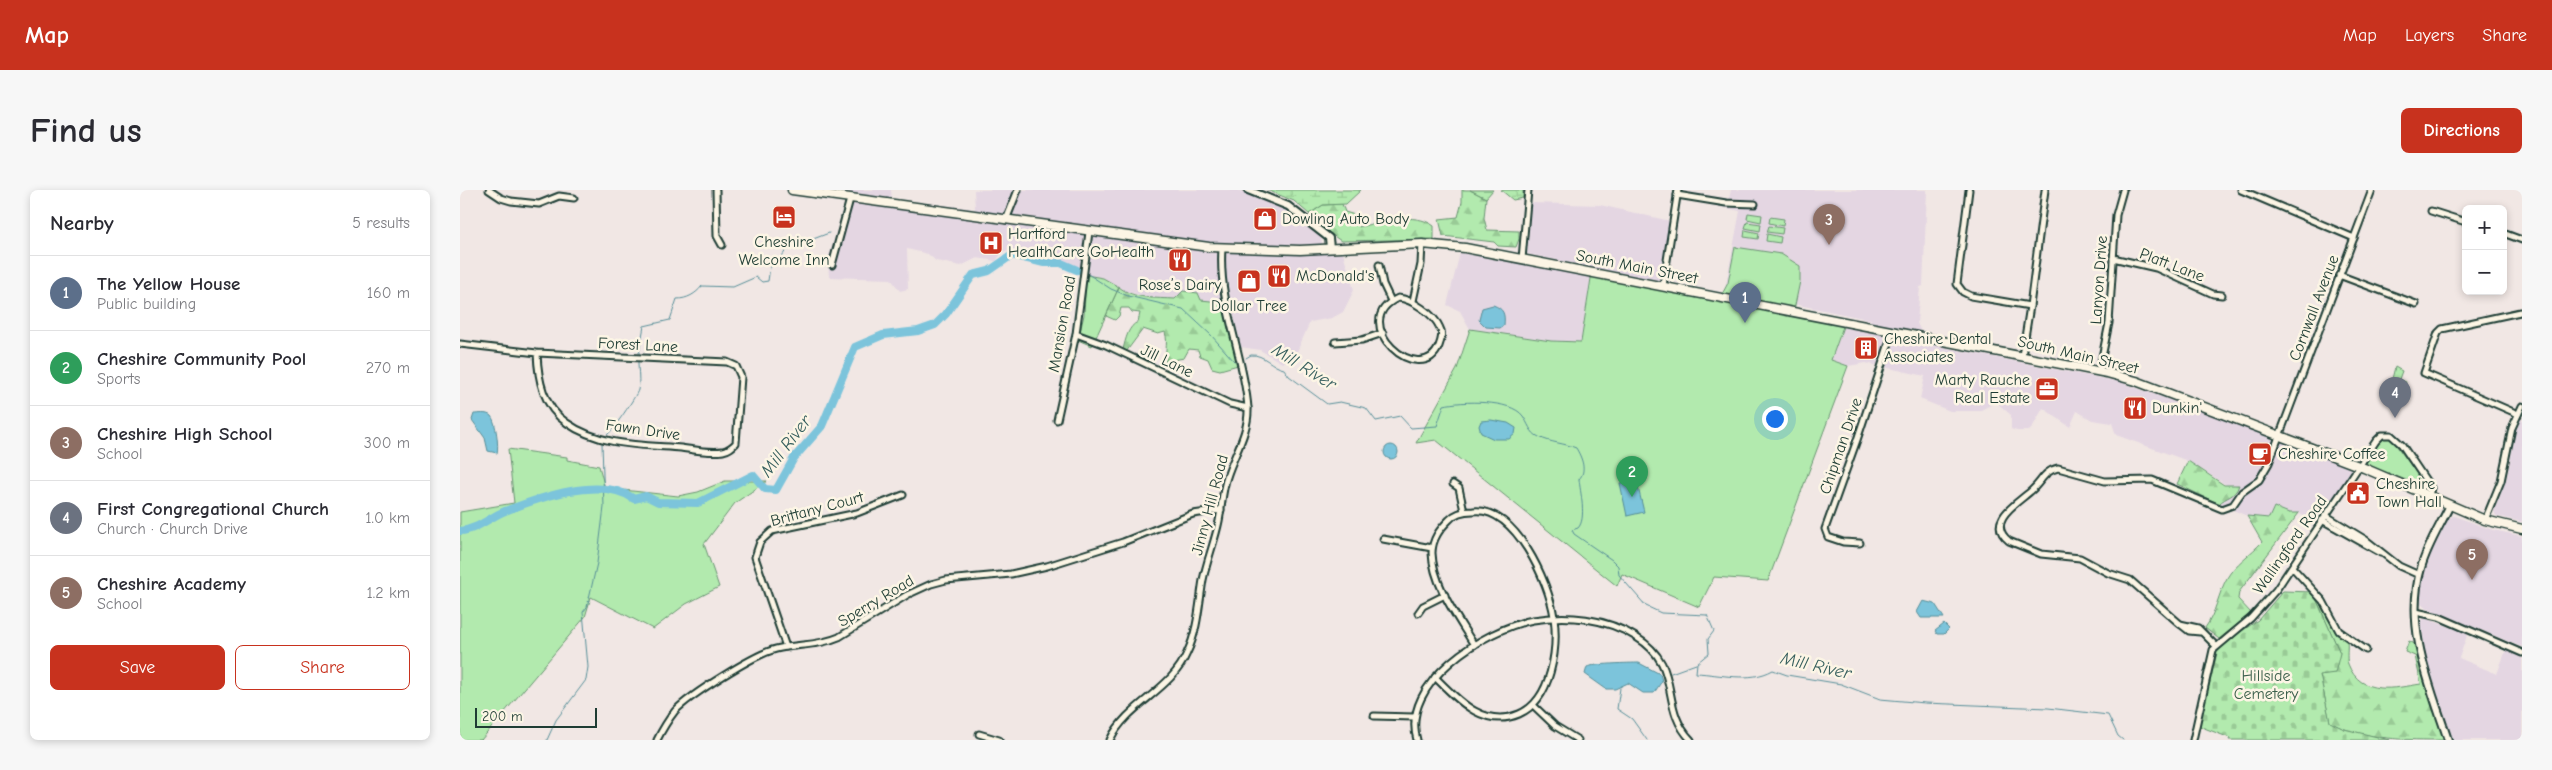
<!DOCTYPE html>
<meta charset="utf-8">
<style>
:root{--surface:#fff;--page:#f7f7f7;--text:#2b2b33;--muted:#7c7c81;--line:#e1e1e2;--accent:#c8321e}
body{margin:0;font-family:"Comic Neue",sans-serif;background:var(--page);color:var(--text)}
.controls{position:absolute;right:15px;top:15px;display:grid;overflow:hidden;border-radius:8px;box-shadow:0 2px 8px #0003}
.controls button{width:45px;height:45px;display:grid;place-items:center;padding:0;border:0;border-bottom:1px solid var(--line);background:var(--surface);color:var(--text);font:25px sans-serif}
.scale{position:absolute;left:15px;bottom:12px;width:122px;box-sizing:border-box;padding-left:5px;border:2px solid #1f3d34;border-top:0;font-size:14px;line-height:18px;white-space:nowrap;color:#1f3d34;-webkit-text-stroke:4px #fcf5e5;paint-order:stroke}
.you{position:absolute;left:1314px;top:228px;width:18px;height:18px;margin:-12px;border:4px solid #fff;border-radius:50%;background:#1a73e8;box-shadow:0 0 0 8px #1a73e833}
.badge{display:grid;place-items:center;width:32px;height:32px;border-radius:50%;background:var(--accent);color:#fff;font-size:16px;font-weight:700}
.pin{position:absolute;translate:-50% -41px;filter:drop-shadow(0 1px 2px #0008)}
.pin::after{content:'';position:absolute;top:26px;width:18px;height:15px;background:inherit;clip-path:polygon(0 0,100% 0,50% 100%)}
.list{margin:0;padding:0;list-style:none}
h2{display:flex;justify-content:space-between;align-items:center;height:65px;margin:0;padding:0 20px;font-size:21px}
h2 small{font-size:16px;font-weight:400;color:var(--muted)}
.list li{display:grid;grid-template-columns:32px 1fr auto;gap:15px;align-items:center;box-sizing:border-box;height:75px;padding:0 20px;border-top:1px solid var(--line)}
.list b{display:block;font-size:19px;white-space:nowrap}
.list p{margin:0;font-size:16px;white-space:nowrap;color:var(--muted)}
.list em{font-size:16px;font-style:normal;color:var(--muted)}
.actions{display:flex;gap:10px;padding:15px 20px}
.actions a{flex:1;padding:11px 0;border:1px solid var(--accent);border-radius:8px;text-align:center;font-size:18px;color:var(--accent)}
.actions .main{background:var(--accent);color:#fff}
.map{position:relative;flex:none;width:2062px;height:550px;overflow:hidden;border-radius:8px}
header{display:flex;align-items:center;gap:30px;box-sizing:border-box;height:70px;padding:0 25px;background:var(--accent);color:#fff}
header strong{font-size:24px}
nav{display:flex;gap:28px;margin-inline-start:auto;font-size:18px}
.intro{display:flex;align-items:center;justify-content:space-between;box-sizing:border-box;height:120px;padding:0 30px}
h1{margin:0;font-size:35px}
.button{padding:12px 22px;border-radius:8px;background:var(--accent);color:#fff;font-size:18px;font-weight:700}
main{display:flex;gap:30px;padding:0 30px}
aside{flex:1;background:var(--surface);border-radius:8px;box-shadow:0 2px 8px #0003}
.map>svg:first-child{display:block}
.built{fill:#e4d6e2}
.forest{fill:url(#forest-firs);stroke:#689471}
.wetland{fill:url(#wetland-marsh);stroke:#689471}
.cemetery{fill:url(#cemetery-stones);stroke:#689471}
.park{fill:#b2eaae;stroke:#689471}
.water{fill:#7bc4db;stroke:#568e98}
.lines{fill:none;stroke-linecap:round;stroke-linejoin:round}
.stream{stroke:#568e98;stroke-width:1}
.river{stroke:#7bc4db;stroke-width:8}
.minor-casing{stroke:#1f3d34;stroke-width:9}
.major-casing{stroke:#1f3d34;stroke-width:10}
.highway-casing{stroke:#1f3d34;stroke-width:11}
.minor{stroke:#fcf5e5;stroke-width:5}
.major{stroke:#fcf5e5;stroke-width:6}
.highway{stroke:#fcf5e5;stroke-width:8}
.labels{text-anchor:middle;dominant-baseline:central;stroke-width:5;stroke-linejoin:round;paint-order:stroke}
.poi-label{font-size:16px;fill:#1f3d34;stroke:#fcf5e5;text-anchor:start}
.street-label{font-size:16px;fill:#1f3d34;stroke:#fcf5e5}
.park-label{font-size:16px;fill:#3c604c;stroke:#fcf5e5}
.water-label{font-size:18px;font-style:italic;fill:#365f5e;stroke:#fcf5e5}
</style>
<header>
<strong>Map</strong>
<nav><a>Map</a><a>Layers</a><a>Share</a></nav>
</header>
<div class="intro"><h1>Find us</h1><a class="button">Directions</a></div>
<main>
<aside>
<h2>Nearby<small>5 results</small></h2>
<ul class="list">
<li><span class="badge" style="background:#5c6f8a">1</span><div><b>The Yellow House</b><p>Public building</p></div><em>160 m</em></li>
<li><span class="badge" style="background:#2e9e5b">2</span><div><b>Cheshire Community Pool</b><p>Sports</p></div><em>270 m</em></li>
<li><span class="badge" style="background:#8d6e63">3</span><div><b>Cheshire High School</b><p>School</p></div><em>300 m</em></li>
<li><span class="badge" style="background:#6b7280">4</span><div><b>First Congregational Church</b><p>Church · Church Drive</p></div><em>1.0 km</em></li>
<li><span class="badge" style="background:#8d6e63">5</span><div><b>Cheshire Academy</b><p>School</p></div><em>1.2 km</em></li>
</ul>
<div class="actions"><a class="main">Save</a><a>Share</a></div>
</aside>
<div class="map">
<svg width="2062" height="550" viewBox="0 0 2062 550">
<defs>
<pattern id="forest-firs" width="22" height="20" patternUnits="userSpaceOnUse" patternTransform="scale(1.25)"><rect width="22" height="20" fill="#b2eaae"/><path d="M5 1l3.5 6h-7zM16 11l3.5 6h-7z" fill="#99ca96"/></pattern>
<pattern id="wetland-marsh" width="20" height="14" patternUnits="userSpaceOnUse" patternTransform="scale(1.25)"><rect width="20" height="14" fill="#b2eaae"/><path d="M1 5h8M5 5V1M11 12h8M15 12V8" fill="none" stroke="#99ca96"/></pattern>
<pattern id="cemetery-stones" width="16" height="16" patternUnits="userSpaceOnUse" patternTransform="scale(1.25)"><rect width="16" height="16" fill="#b2eaae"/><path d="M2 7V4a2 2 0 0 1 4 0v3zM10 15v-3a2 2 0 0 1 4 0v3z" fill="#99ca96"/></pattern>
</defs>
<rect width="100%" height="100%" fill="#f1e7e4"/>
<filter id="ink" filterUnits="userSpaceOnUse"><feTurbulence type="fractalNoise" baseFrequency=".02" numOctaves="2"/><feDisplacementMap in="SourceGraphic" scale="10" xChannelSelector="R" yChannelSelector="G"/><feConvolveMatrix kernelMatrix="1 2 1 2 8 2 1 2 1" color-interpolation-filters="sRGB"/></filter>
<g filter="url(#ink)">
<g class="built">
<polygon points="368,0 431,0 432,9 515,19 514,0 777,0 803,8 839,26 861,47 863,64 883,63 894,100 883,122 872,128 850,132 836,164 822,173 800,160 781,157 774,125 760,112 690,108 664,101 643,88 626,85 603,71 543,61 536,71 517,68 501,76 476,71 468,64 447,59 448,99 440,101 431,89 369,87 368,69 385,15 386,3"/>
<polygon points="1271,0 1467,0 1463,96 1460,97 1457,133 1467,154 1660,192 1802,243 1891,279 1891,282 1855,333 1839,323 1829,323 1814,317 1809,328 1787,326 1759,314 1768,296 1728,271 1656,245 1652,233 1632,230 1617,221 1610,237 1583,218 1572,238 1569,241 1557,241 1551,239 1551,225 1536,212 1519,221 1490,221 1460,209 1465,186 1406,173 1388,176 1371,170 1383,138 1412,130 1265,100 1280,21 1222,9 1223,1 1269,9"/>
<polygon points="1071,13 1140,15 1210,31 1200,91 1067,64"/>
<polygon points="1000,63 1131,87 1121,152 1091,151 1010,139 1000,121 987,115"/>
<polygon points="2062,226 2062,332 2036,326 2034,321 2047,287 2056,240"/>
<polygon points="1994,326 2033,340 2062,346 2062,457 1967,418 1961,413 1961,395 1967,370 1989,328"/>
<polygon points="1964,428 2008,443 1999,468 2037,484 2046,460 2062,468 2062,550 1993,550 1967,474 1961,432"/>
</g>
<g class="forest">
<polygon points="1002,0 1010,0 1026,8 1024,28 1027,40 1059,41 1059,49 1056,57 1038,56 1034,52 983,46 979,29 998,27 1002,12"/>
<path d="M882 14 885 22 895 25 899 37C920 32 955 21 974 36V49L881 51 855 33 857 29 849 24 863 15Z"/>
<path d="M659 97C674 109 696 108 715 109L723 101 738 103 741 110 760 112 764 115 778 175 760 180 752 178 748 169 740 166 738 160 729 159 724 168 713 170 707 179C703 166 709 154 705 142L698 144 683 139 666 162 663 159C666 149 668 136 678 132L680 123 672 122 669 118H661L659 126 655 130 646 126Z"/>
<path d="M1728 271 1764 295H1779C1775 308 1766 306 1759 314L1717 294Z"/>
<path d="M1814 317 1829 323H1839L1779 402 1778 409 1791 423 1759 449 1745 438C1756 423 1758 404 1767 388 1774 375 1792 363 1802 352L1787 326 1809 328Z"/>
<path d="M1853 402C1865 419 1869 440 1887 450 1888 457 1886 468 1888 474 1901 507 1934 498 1961 494L1955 466 1945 462 1949 451 1955 454 1985 550C1945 550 1907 550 1870 533L1860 485 1880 463Z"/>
</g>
<g class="wetland">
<polygon points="807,0 901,0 886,14 863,15 849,24 834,11"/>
<polygon points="1010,0 1033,0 1026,8"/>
<polygon points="1041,0 1063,0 1063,8 1053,10"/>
</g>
<polygon class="cemetery" points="1823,401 1853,402 1880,463 1875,483 1860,485 1870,532 1884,539 1930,550 1769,550 1770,548 1739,536 1757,463 1763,454 1798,430"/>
<g class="park">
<polygon points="1288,23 1302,25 1301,32 1287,29"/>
<polygon points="1310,27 1324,29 1323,36 1309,33"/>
<polygon points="1287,32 1301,34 1300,41 1285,38"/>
<polygon points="1309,36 1323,38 1322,44 1307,42"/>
<polygon points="1285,40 1299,43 1298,49 1284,47"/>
<polygon points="1307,44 1321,47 1320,53 1306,51"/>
<polygon points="1275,57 1321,64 1340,76 1340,91 1334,120 1385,131 1371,170 1388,176 1308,391 1254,387 1239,417 1162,384 1157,396 976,250 956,253 997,179 1010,139 1091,151 1121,152 1132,82 1260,108 1268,93"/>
<polygon points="626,85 643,88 659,97 632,156 618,150 624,125"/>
<polygon points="1935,177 1942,181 1939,189 1946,192 1944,199 1931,193"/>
<polygon points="1928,247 1934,252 1967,298 1904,274 1919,250"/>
<polygon points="48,259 107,267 107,270 139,276 145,298 218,306 238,302 265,291 307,291 275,313 244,354 259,397 226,414 193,439 131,407 125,427 21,550 0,550 0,322 54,313"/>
</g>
<g class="water">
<path d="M1033 115C1044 119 1045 124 1044 135L1040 138 1026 137 1019 130 1022 118Z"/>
<path d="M14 224C18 224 27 222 31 226 36 231 39 257 37 263L28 261 25 248 12 230Z"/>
<polygon points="1031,230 1048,233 1056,238 1055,244 1049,249 1034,249 1021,243 1019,236 1021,231"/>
<circle cx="931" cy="262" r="7"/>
<polygon points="1176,289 1184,322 1167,326 1160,293"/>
<polygon points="1463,411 1475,414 1484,428 1461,428 1457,422"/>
<polygon points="1484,434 1489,439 1484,444 1477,444 1475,441"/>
<path d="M1179 473 1200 484 1202 491 1194 503H1183L1168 493 1155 499H1146L1125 484 1127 477C1133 474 1170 473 1179 473Z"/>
</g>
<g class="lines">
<g class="stream">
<polyline points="628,84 651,99 668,106 723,119 751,145 774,171"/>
<path d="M179 163 184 136 210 130 217 109C227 109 236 104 242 96L273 97 296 87 302 92 308 91 310 77 317 73 327 59 369 43"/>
<path d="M786 168 791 165C804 164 812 177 824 179L829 186 867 214 880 212 906 218 916 231 940 226 951 238 977 236 984 215C1001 211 1051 209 1063 226 1068 233 1070 243 1079 247 1091 253 1104 253 1116 258 1122 268 1127 281 1119 289 1120 301 1127 329 1118 338L1112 340 1114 344 1152 370 1158 376 1159 385 1186 416 1201 423 1247 425 1254 441 1248 449 1249 463 1237 473 1236 483C1260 484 1290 493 1313 480L1327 485 1381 494 1420 509 1465 513 1588 518 1648 525 1658 546 1663 550"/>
<path d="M147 245C152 242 177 205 178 200 180 191 178 181 178 172"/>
<polyline points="1211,483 1236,474"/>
<polyline points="1160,498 1157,519 1172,529 1187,550"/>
<polyline points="87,550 96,530 126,490 128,477 123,422 127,417 137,373 144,317 142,253"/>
</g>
<path class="river" d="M0 341C17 340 30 327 45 321 79 308 141 285 174 309L186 306 198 312 238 313 293 285 305 299 316 300 334 268 362 236 395 157 423 145 458 141 475 135 486 124 513 85 529 81 552 65 584 73H601L617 80"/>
<g class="minor-casing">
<g id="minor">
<polyline points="29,0 41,8 51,11 79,14 99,6 114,8"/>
<polyline points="256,0 257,46 262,55"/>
<polyline points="1509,0 1497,94 1503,102 1511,106 1570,116 1585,0"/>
<polyline points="1781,0 1894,48"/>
<polyline points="1217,5 1266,13 1295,14"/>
<polyline points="1971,21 2006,32"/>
<polyline points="546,30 558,0"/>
<polyline points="2043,43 2062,50"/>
<polyline points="1653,68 1696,78 1753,104 1762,105"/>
<polyline points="1062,69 1068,0"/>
<polyline points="372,75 390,9"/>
<polyline points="919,75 923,94 931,111"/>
<polyline points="1879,85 1956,114"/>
<polyline points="1203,96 1218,0"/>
<path d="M938 108C952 109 974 124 980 138 983 143 981 151 979 156 961 200 885 132 938 108Z"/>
<polyline points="953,111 961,74 962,54"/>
<polyline points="616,144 646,155 770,214 788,218"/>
<polyline points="875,152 902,150 923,143"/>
<path d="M0 154 77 163 267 172 276 176 281 187 276 253C272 257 269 260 263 261 250 263 235 260 221 258 184 255 139 256 107 233 83 217 78 189 77 163"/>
<polyline points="1562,166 1570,116"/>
<polyline points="1639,182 1649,133 1656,25 1663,0"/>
<polyline points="2058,224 1964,183 1978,143 1982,139 2060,122"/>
<polyline points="597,230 616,144 629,42"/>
<polyline points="993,294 999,298 1004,321"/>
<polyline points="1865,325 1906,350 1939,376 1959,385"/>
<polyline points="1862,330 1921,363"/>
<polyline points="2025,330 2041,291 2052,238 2062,216"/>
<polyline points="923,349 972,358"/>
<polyline points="1400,353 1383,352 1368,347 1365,339 1397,250 1433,141"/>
<polyline points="1832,377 1863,411 1879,441 1906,460"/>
<polyline points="1956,422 1979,427 2062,463"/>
<polyline points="958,423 963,416 985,405"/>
<path d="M1720 434 1670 390 1648 383 1620 368 1581 364 1549 351C1524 331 1559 312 1572 300 1582 291 1584 281 1598 278L1645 291 1692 290 1762 319 1773 315 1782 302 1799 290 1809 273 1912 0"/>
<polyline points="1740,442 1729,441 1720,434 1738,438 1756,456"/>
<polyline points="326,457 295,367 300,352 312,341 397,323 443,305"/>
<path d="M975 487C998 510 1024 539 1059 524 1092 510 1098 458 1094 427 1089 392 1055 316 1013 321 1004 321 995 323 989 330 980 339 972 349 972 363 973 395 998 428 1014 455"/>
<polyline points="1073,515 1095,536 1118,550"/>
<polyline points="914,526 954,527"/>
<polyline points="519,544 539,550"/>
<path d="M197 550C202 540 208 530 215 521 230 505 295 464 316 459 337 454 359 456 379 447L447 405 471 394 486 390 551 384 587 376 663 352 733 324 761 320"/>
<path d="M650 550C668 513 711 501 727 463 738 440 739 414 743 390 747 370 755 351 759 331 762 316 762 301 767 287 774 264 789 243 788 218 784 164 758 113 762 59"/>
<path d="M957 550C940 493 1025 439 1073 430 1107 424 1146 428 1176 447 1224 476 1198 516 1231 550"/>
<polyline points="1733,550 1753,460 1791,428 1816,400 1916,251 1922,245 1931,245 1942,255 1971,298 1969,306"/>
</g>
</g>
<g class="major-casing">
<g id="major">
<polyline points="788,0 828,16 869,48 870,58"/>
<path d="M1988 550C1970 495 1944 437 1961 378 1967 356 1980 336 1990 315"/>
</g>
</g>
<g class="highway-casing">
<polyline id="highway" points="332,0 749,57 840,60 962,54 1005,58 1647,183 1676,191 1904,278 2025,330 2062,339"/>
</g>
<use href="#minor" class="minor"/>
<use href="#major" class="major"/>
<use href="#highway" class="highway"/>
</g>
</g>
<defs>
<g id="hotel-square" transform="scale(1.25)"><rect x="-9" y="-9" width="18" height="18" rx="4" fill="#c8321e" stroke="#fcf5e5"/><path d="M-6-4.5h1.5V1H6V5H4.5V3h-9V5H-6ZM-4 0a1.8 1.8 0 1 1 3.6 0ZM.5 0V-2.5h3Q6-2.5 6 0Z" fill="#fff"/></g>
<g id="shop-square" transform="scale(1.25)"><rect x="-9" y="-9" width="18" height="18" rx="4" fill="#c8321e" stroke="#fcf5e5"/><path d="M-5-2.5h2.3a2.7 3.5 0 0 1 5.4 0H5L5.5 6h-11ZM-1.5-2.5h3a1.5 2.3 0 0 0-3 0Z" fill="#fff"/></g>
<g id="hospital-square" transform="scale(1.25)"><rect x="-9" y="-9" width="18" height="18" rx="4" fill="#c8321e" stroke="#fcf5e5"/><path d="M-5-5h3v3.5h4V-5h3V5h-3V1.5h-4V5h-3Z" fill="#fff"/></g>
<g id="restaurant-square" transform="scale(1.25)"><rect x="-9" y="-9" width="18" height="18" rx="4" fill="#c8321e" stroke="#fcf5e5"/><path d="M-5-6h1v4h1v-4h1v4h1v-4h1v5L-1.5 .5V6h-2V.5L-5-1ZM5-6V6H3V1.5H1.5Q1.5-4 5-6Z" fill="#fff"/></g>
<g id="building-square" transform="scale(1.25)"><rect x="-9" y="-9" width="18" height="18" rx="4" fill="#c8321e" stroke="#fcf5e5"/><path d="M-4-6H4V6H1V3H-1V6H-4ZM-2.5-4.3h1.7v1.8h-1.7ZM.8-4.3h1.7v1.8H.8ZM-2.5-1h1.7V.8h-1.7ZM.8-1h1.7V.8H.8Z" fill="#fff"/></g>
<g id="office-square" transform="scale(1.25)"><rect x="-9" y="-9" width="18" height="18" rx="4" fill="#c8321e" stroke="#fcf5e5"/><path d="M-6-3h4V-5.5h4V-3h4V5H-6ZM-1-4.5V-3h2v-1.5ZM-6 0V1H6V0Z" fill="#fff"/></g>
<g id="cafe-square" transform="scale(1.25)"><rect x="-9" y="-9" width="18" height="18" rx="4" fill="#c8321e" stroke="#fcf5e5"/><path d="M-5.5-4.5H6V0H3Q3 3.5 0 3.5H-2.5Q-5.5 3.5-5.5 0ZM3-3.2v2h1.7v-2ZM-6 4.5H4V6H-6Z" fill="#fff"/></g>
<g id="civic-square" transform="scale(1.25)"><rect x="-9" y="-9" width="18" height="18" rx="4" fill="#c8321e" stroke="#fcf5e5"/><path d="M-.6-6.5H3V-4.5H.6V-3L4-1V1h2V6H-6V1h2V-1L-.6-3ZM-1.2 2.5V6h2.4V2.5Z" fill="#fff"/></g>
</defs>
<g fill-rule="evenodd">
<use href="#hotel-square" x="324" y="27"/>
<use href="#shop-square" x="805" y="29"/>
<use href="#hospital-square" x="531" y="53"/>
<use href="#restaurant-square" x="720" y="70"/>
<use href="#restaurant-square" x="819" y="86"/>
<use href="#shop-square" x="789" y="91"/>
<use href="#building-square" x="1406" y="158"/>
<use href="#office-square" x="1587" y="199"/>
<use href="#restaurant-square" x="1675" y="218"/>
<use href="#cafe-square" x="1800" y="264"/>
<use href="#civic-square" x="1898" y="303"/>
</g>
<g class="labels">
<g class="poi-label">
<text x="822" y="29">Dowling Auto Body</text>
<text x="548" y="44">Hartford<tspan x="548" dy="18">HealthCare GoHealth</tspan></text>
<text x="324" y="52" text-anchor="middle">Cheshire<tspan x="324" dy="18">Welcome Inn</tspan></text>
<text x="836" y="86">McDonald's</text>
<text x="720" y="95" text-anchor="middle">Rose’s Dairy</text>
<text x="789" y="116" text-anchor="middle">Dollar Tree</text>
<text x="1424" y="149">Cheshire Dental<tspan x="1424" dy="18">Associates</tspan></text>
<text x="1570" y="190" text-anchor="end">Marty Rauche<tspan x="1570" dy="18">Real Estate</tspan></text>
<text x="1692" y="218">Dunkin'</text>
<text x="1818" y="264">Cheshire Coffee</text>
<text x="1916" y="294">Cheshire<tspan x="1916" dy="18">Town Hall</tspan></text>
</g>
<g class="street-label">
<text transform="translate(1712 75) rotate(21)">Platt Lane</text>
<text transform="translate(1177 77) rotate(11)">South Main Street</text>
<text transform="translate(1639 90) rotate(-86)">Lanyon Drive</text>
<text transform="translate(1854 118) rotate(-69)">Cornwall Avenue</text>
<text transform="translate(602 134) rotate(-80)">Mansion Road</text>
<text transform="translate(178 155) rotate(3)">Forest Lane</text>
<text transform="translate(1618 165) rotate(13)">South Main Street</text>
<text transform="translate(707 171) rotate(26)">Jill Lane</text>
<text transform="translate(183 240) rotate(8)">Fawn Drive</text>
<text transform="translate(1381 256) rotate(-71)">Chipman Drive</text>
<text transform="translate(750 315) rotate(-75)">Jinny Hill Road</text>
<text transform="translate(357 319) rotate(-15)">Brittany Court</text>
<text transform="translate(1830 355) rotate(-55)">Wallingford Road</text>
<text transform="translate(416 411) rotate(-31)">Sperry Road</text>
</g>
<g class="park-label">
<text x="1806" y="486">Hillside<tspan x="1806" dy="18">Cemetery</tspan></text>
</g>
<g class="water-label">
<text transform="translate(844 177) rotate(32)">Mill River</text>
<text transform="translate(326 256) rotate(-53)">Mill River</text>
<text transform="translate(1356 476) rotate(13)">Mill River</text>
</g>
</g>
</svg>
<div class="controls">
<button>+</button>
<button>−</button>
</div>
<div class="scale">200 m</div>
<div class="you"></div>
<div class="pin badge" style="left:1285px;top:133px;background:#5c6f8a">1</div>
<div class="pin badge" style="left:1172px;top:307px;background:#2e9e5b">2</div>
<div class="pin badge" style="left:1369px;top:55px;background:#8d6e63">3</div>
<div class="pin badge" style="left:1935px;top:228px;background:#6b7280">4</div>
<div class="pin badge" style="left:2012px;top:390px;background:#8d6e63">5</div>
</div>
</main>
